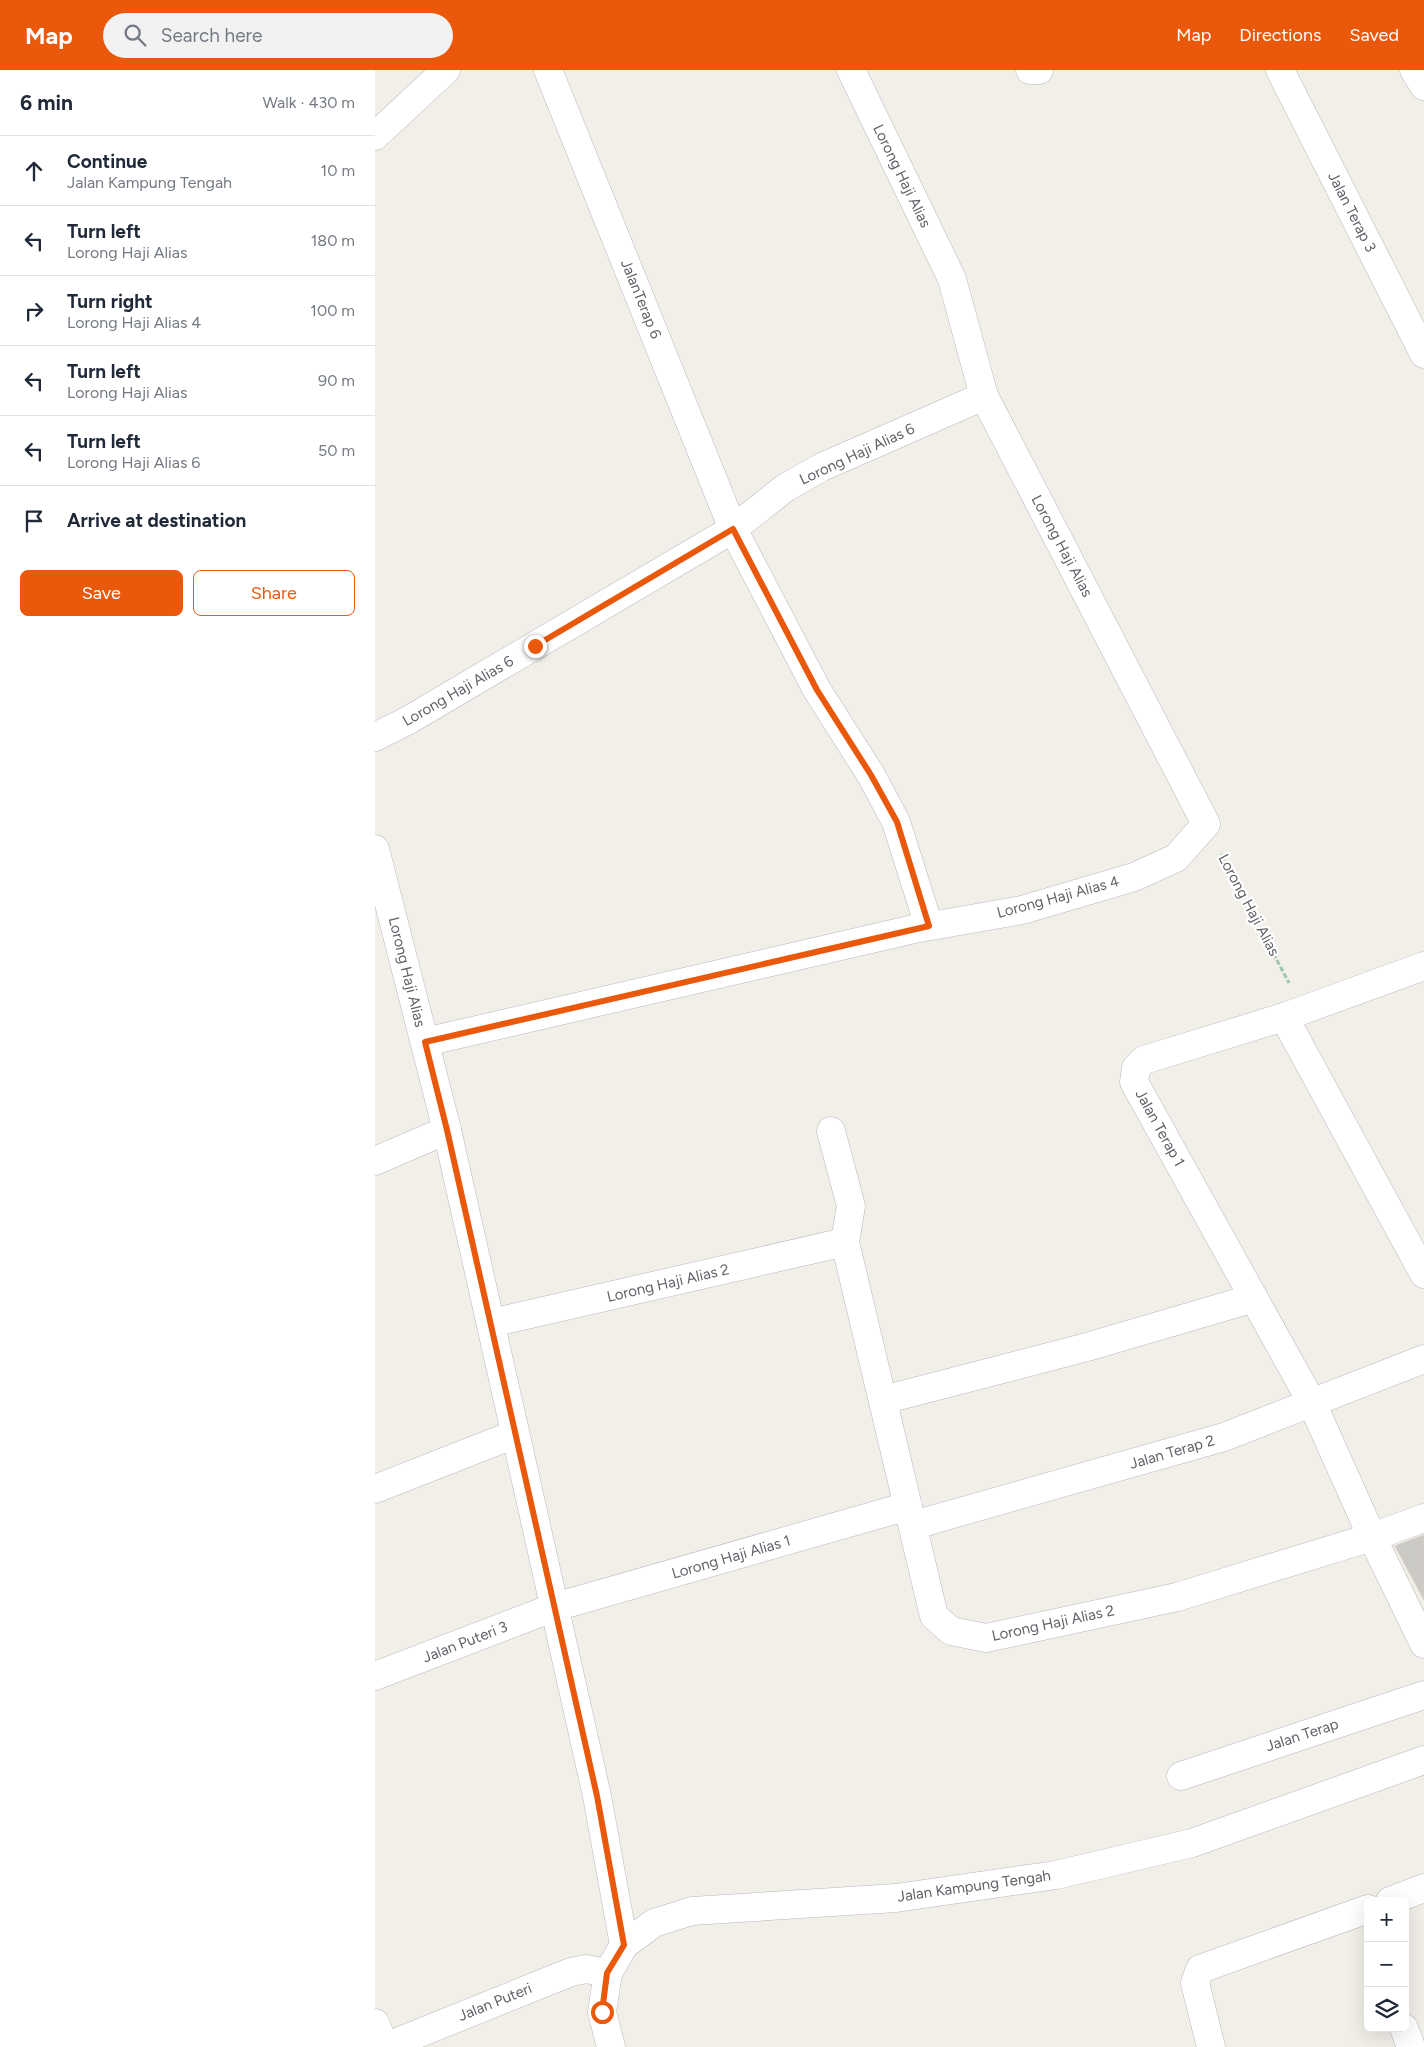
<!DOCTYPE html>
<meta charset="utf-8">
<style>
:root{--surface:#fff;--page:#f2f2f3;--text:#1f2937;--muted:#747a83;--line:#e0e1e3;--accent:#ea580c}
body{margin:0;font-family:Figtree,sans-serif;background:var(--page);color:var(--text)}
.controls{position:absolute;right:15px;bottom:15px;display:grid;overflow:hidden;border-radius:8px;box-shadow:0 5px 20px #0002}
.controls button{width:45px;height:45px;display:grid;place-items:center;padding:0;border:0;border-bottom:1px solid var(--line);background:var(--surface);color:var(--text);font:25px sans-serif}
.stop{position:absolute;width:15px;height:15px;margin:-11px;border:4px solid #ea580c;border-radius:50%;background:#fff}
.stop.end{background:#ea580c;border-color:#fff;box-shadow:0 1px 5px #0008}
.list{margin:0;padding:0;list-style:none}
h2{display:flex;justify-content:space-between;align-items:center;height:65px;margin:0;padding:0 20px;font-size:21px}
h2 small{font-size:16px;font-weight:400;color:var(--muted)}
.list li{display:grid;grid-template-columns:32px 1fr auto;gap:15px;align-items:center;box-sizing:border-box;height:70px;padding:0 20px;border-top:1px solid var(--line)}
.list b{display:block;font-size:19px;white-space:nowrap}
.list p{margin:0;font-size:16px;white-space:nowrap;color:var(--muted)}
.list em{font-size:16px;font-style:normal;color:var(--muted)}
.actions{display:flex;gap:10px;padding:15px 20px}
.actions a{flex:1;padding:11px 0;border:1px solid var(--accent);border-radius:8px;text-align:center;font-size:18px;color:var(--accent)}
.actions .main{background:var(--accent);color:#fff}
.icon{flex:none;width:28px;height:28px;fill:none;stroke:currentColor;stroke-width:2;stroke-linecap:round;stroke-linejoin:round}
.map{position:relative;flex:none;width:1049px;height:1977px;overflow:hidden}
header{display:flex;align-items:center;gap:30px;box-sizing:border-box;height:70px;padding:0 25px;background:var(--accent);color:#fff}
header strong{font-size:24px}
nav{display:flex;gap:28px;margin-inline-start:auto;font-size:18px}
.search{width:350px;height:45px;background:var(--page);display:flex;align-items:center;gap:12px;box-sizing:border-box;padding:0 18px;border-radius:28px;color:var(--muted);font-size:19px}
main{display:flex}
aside{flex:1;background:var(--surface)}
.map>svg:first-child{display:block}
.building{fill:#cccac5;stroke:#d6d1c6}
.lines{fill:none;stroke-linecap:round;stroke-linejoin:round}
.minor-casing{stroke:#b5b8bc;stroke-width:29}
.path{stroke:#9cc7a9;stroke-width:3;stroke-dasharray:5 2.5;stroke-linecap:butt}
.minor{stroke:#fff;stroke-width:28}
.route{stroke:#ea580c;stroke-width:6}
.labels{text-anchor:middle;dominant-baseline:central;stroke-width:4.5;stroke-linejoin:round;paint-order:stroke}
.street-label{font-size:15px;fill:#5f6368;stroke:#fff}
</style>
<header>
<strong>Map</strong>
<div class="search"><svg class="icon" aria-label="search" viewBox="0 0 24 24"><circle cx="10" cy="10" r="6"/><path d="M15 15l6 6"/></svg>Search here</div>
<nav><a>Map</a><a>Directions</a><a>Saved</a></nav>
</header>
<main>
<aside>
<h2>6 min<small>Walk · 430 m</small></h2>
<ul class="list">
<li><svg class="icon" aria-label="ahead" viewBox="0 0 24 24"><path d="M12 20V5M6 11l6-6 6 6"/></svg><div><b>Continue</b><p>Jalan Kampung Tengah</p></div><em>10 m</em></li>
<li><svg class="icon" aria-label="left" viewBox="0 0 24 24"><path d="M17 20v-9H6M10 6l-5 5 5 5"/></svg><div><b>Turn left</b><p>Lorong Haji Alias</p></div><em>180 m</em></li>
<li><svg class="icon" aria-label="right" viewBox="0 0 24 24"><path d="M7 20v-9h11M14 6l5 5-5 5"/></svg><div><b>Turn right</b><p>Lorong Haji Alias 4</p></div><em>100 m</em></li>
<li><svg class="icon" aria-label="left" viewBox="0 0 24 24"><path d="M17 20v-9H6M10 6l-5 5 5 5"/></svg><div><b>Turn left</b><p>Lorong Haji Alias</p></div><em>90 m</em></li>
<li><svg class="icon" aria-label="left" viewBox="0 0 24 24"><path d="M17 20v-9H6M10 6l-5 5 5 5"/></svg><div><b>Turn left</b><p>Lorong Haji Alias 6</p></div><em>50 m</em></li>
<li><svg class="icon" aria-label="arrive" viewBox="0 0 24 24"><path d="M6 21V4h12l-3 4 3 4H6"/></svg><div><b>Arrive at destination</b></div></li>
</ul>
<div class="actions"><a class="main">Save</a><a>Share</a></div>
</aside>
<div class="map">
<svg width="1049" height="1977" viewBox="0 0 1049 1977">
<rect width="100%" height="100%" fill="#f1efe8"/>
<polygon class="building" points="1049,1465 1049,1530 1020,1476"/>
<g class="lines">
<g class="minor-casing">
<g id="minor">
<polyline points="173,0 358,459 442,620 496,705 521,752 554,856"/>
<polyline points="655,0 664,0"/>
<polyline points="905,0 1049,284"/>
<polyline points="1039,0 1049,16"/>
<polyline points="0,66 71,0"/>
<polyline points="0,667 32,651 358,459 410,418 447,397 609,326"/>
<polyline points="0,779 72,1060 222,1726 249,1875"/>
<polyline points="1049,896 909,947 769,990 761,998 759,1012 937,1333 997,1467 1049,1574"/>
<polyline points="909,947 1049,1204"/>
<polyline points="50,972 539,859 647,840 759,807 801,788 831,754 609,326 577,209 476,0"/>
<polyline points="456,1061 476,1136 470,1172 559,1546 576,1561 611,1568 802,1527 997,1467 1049,1448"/>
<polyline points="0,1091 72,1060"/>
<polyline points="116,1253 470,1172"/>
<polyline points="508,1330 712,1277 879,1228"/>
<polyline points="0,1419 140,1364"/>
<polyline points="539,1455 849,1367 1049,1289"/>
<polyline points="0,1606 180,1537 533,1436"/>
<polyline points="806,1706 1049,1625"/>
<polyline points="1015,1831 1049,1818"/>
<polyline points="0,1953 10,1977"/>
<polyline points="1029,1958 1036,1977"/>
<polyline points="10,1977 196,1902 211,1899 233,1903"/>
<polyline points="236,1977 227,1942 233,1903 249,1875 279,1853 317,1841 521,1828 681,1805 817,1773 1049,1690"/>
<polyline points="836,1977 820,1913 825,1899 993,1839"/>
</g>
</g>
<polyline class="path" points="846,784 914,913"/>
<use href="#minor" class="minor"/>
</g>
<g class="lines">
<polyline class="route" points="160,576 358,459 442,620 496,705 522,752 554,856 50,972 72,1060 222,1726 249,1875 232,1903 227,1942"/>
</g>
<g class="labels">
<g class="street-label">
<text transform="translate(527 106) rotate(64)">Lorong Haji Alias</text>
<text transform="translate(977 142) rotate(63)">Jalan Terap 3</text>
<text transform="translate(266 229) rotate(68)">JalanTerap 6</text>
<text transform="translate(482 384) rotate(-25)">Lorong Haji Alias 6</text>
<text transform="translate(687 476) rotate(62)">Lorong Haji Alias</text>
<text transform="translate(83 621) rotate(-30)">Lorong Haji Alias 6</text>
<text transform="translate(683 827) rotate(-15)">Lorong Haji Alias 4</text>
<text transform="translate(874 835) rotate(62)">Lorong Haji Alias</text>
<text transform="translate(32 902) rotate(76)">Lorong Haji Alias</text>
<text transform="translate(785 1058) rotate(61)">Jalan Terap 1</text>
<text transform="translate(293 1213) rotate(-13)">Lorong Haji Alias 2</text>
<text transform="translate(797 1382) rotate(-16)">Jalan Terap 2</text>
<text transform="translate(356 1487) rotate(-16)">Lorong Haji Alias 1</text>
<text transform="translate(678 1553) rotate(-12)">Lorong Haji Alias 2</text>
<text transform="translate(90 1572) rotate(-21)">Jalan Puteri 3</text>
<text transform="translate(927 1665) rotate(-18)">Jalan Terap</text>
<text transform="translate(599 1816) rotate(-8)">Jalan Kampung Tengah</text>
<text transform="translate(120 1932) rotate(-22)">Jalan Puteri</text>
</g>
</g>
</svg>
<div class="controls">
<button>+</button>
<button>−</button>
<button><svg class="icon" aria-label="layers" viewBox="0 0 24 24"><path d="M12 4l9 5-9 5-9-5zM3 14l9 5 9-5"/></svg></button>
</div>
<div class="stop" style="left:227px;top:1942px"></div>
<div class="stop end" style="left:160px;top:576px"></div>
</div>
</main>
